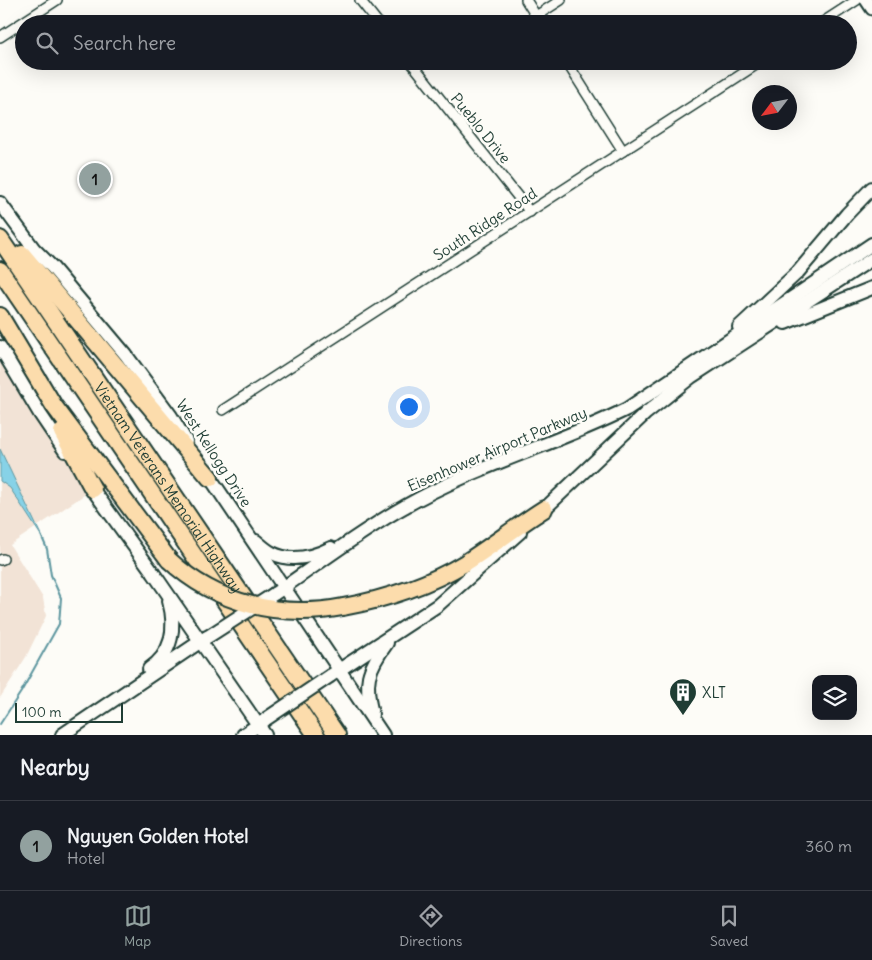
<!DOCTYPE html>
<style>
:root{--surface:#171b24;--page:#20242c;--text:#f1f3f6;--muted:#9ea1a6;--line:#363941;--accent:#92a19f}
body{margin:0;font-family:Delius,sans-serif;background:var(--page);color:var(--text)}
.controls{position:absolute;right:15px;bottom:15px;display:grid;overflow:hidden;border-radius:10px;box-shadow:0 5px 20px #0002}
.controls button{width:45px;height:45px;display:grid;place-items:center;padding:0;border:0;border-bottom:1px solid var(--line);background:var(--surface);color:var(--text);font:25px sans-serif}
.compass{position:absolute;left:752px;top:85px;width:45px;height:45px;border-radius:50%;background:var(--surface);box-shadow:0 5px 20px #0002;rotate:238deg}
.scale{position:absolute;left:15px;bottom:12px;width:108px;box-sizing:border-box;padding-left:5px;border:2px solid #1f3d34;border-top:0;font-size:14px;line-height:18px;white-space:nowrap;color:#1f3d34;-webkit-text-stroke:4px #fdfcf7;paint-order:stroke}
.you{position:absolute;left:408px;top:406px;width:18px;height:18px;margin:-12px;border:4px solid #fff;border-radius:50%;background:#1a73e8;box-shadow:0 0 0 8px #1a73e833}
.badge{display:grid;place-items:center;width:32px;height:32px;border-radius:50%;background:var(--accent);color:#111;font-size:16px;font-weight:700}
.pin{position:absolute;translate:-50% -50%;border:2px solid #fff;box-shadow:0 1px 5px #0006}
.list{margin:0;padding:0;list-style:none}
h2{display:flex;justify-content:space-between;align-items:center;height:65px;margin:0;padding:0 20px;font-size:21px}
h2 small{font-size:16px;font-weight:400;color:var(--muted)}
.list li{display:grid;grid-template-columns:32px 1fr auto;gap:15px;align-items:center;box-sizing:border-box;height:90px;padding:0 20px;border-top:1px solid var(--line)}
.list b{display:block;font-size:19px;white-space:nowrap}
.list p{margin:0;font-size:16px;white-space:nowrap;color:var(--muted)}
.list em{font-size:16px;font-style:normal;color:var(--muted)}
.icon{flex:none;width:28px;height:28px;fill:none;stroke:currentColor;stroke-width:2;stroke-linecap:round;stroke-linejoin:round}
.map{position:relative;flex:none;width:872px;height:735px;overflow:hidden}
.search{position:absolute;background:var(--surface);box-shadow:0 5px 20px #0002;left:15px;right:15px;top:15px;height:55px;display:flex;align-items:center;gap:12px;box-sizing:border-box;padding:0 18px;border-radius:28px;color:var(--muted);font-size:19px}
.sheet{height:155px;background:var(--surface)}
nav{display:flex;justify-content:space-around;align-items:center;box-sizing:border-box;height:70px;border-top:1px solid var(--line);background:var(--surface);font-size:14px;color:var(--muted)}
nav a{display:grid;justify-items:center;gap:2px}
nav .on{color:var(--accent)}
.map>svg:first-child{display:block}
.built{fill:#f2e3d6}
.water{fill:#87d2e7;stroke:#5d969f}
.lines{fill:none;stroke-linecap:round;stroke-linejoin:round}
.stream{stroke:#5d969f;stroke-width:2}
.minor-casing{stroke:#1f3d34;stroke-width:12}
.tertiary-casing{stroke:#1f3d34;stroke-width:15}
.secondary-casing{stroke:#1f3d34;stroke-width:16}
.motorway-casing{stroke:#1f3d34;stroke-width:20}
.minor{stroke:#fdfcf7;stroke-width:9}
.tertiary{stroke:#fdfcf7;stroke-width:11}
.secondary{stroke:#fdfcf7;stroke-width:12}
.motorway{stroke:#fcdcac;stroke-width:16}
.secondary-bridge-casing{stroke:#1f3d34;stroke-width:16;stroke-linecap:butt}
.motorway-bridge-casing{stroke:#1f3d34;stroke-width:20;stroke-linecap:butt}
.secondary-bridge{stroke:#fdfcf7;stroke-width:12}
.motorway-bridge{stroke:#fcdcac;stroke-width:16}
.labels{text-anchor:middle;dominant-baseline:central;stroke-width:5;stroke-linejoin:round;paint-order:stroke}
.street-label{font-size:15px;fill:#1f3d34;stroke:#fdfcf7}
.poi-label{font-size:15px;fill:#1f3d34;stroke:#fdfcf7;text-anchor:start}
</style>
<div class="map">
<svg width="872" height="735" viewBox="0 0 872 735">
<rect width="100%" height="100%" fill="#fdfcf7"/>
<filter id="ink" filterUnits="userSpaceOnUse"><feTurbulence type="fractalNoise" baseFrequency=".02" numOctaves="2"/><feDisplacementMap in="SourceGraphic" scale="10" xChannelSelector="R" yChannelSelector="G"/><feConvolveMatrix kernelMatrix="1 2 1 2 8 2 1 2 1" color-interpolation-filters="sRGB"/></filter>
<g filter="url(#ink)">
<polygon class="built" points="0,346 93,489 10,545 43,598 46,616 26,657 0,698"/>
<polygon class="water" points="0,449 41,535 42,537 10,488 0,481"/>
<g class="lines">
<polyline class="stream" points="0,724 21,692 59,624 61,598 51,575 47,549 41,535"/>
<g class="minor-casing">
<g id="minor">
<polyline points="360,0 379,24"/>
<polyline points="526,0 541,24"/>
<polyline points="536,16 561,0"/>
<polyline points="820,24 857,0"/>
<polyline points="0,37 57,0"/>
<polyline points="410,61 530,212"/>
<polyline points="566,61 623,151"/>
<polyline points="223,410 762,61"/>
<polyline points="0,560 3,559"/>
</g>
</g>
<g class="tertiary-casing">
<polyline id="tertiary" points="866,0 872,9"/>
</g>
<g class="secondary-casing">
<g id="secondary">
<polyline points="0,203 34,249 52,267 126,355 171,416 186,441"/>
<polyline points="785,323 872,288"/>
<polyline points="739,327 798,272 847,214 872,188"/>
<polyline points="0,347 40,414 65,451"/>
<polyline points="205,470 383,735"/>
<polyline points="88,483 154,574 265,735"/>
<polyline points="538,515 646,413 691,377 872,259"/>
<path d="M256 541C261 545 266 550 272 553 292 563 313 557 331 548"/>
<path d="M274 594C317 565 359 532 404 507 474 466 555 445 627 409L872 244"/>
<path d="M149 669C173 653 176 627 169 601"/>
<polyline points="330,676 438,605 520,532"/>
<path d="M372 714C364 682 367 670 387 643"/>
<polyline points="62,735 207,637"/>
<polyline points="243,735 264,721"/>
</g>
</g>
<g class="motorway-casing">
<g id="motorway">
<path id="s1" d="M0 239 337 735"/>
<polyline points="22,254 210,478"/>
<polyline points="0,270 316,735"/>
<polyline points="0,316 54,406 169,560"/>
<polyline points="62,432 93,489"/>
<path d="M343 607C386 599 427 586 465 563 492 546 517 526 544 509"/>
</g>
</g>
<use href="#minor" class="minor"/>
<use href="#tertiary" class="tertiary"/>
<use href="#secondary" class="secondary"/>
<use href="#motorway" class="motorway"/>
<g class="secondary-bridge-casing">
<g id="secondary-bridge">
<polyline points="209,636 274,594"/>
<polyline points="266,719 330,676"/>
</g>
</g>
<g class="motorway-bridge-casing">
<path id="motorway-bridge" d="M169 560C216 604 280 619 343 607"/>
</g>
<use href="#secondary-bridge" class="secondary-bridge"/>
<use href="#motorway-bridge" class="motorway-bridge"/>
</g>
</g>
<defs>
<g id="building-pin" transform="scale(1.4375)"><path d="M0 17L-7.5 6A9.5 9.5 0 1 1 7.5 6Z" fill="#1f3d34" stroke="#fdfcf7"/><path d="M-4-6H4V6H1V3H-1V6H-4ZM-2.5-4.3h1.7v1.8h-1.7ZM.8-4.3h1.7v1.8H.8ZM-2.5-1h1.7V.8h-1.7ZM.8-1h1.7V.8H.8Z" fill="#fff"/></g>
</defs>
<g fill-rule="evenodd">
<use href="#building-pin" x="683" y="692"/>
</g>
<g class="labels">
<g class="street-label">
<text transform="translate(481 128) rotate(51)">Pueblo Drive</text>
<text transform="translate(485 224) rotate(-33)">South Ridge Road</text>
<text transform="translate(497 449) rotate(-23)">Eisenhower Airport Parkway</text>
<text transform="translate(214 453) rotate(57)">West Kellogg Drive</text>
<text stroke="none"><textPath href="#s1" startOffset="300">Vietnam Veterans Memorial Highway</textPath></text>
</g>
<g class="poi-label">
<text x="702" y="692">XLT</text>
</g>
</g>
</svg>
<div class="controls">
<button><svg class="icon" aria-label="layers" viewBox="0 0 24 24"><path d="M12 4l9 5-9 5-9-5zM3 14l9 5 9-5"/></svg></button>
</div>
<svg class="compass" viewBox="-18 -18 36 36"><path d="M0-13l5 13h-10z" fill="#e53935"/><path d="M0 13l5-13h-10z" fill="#9ea1a6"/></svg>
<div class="scale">100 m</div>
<div class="you"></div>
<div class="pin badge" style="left:95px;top:179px">1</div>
<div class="search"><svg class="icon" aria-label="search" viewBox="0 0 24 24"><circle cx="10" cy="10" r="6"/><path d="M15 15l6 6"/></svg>Search here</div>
</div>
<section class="sheet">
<h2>Nearby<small></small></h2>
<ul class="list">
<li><span class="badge">1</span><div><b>Nguyen Golden Hotel</b><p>Hotel</p></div><em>360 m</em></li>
</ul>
</section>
<nav>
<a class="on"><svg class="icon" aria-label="map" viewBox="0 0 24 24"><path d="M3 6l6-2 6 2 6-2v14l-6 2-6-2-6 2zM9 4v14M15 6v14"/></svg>Map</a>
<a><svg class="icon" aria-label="directions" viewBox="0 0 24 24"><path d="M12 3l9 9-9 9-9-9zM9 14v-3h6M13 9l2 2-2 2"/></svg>Directions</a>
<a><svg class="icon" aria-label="saved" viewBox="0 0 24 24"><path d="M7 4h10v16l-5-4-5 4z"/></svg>Saved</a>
</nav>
